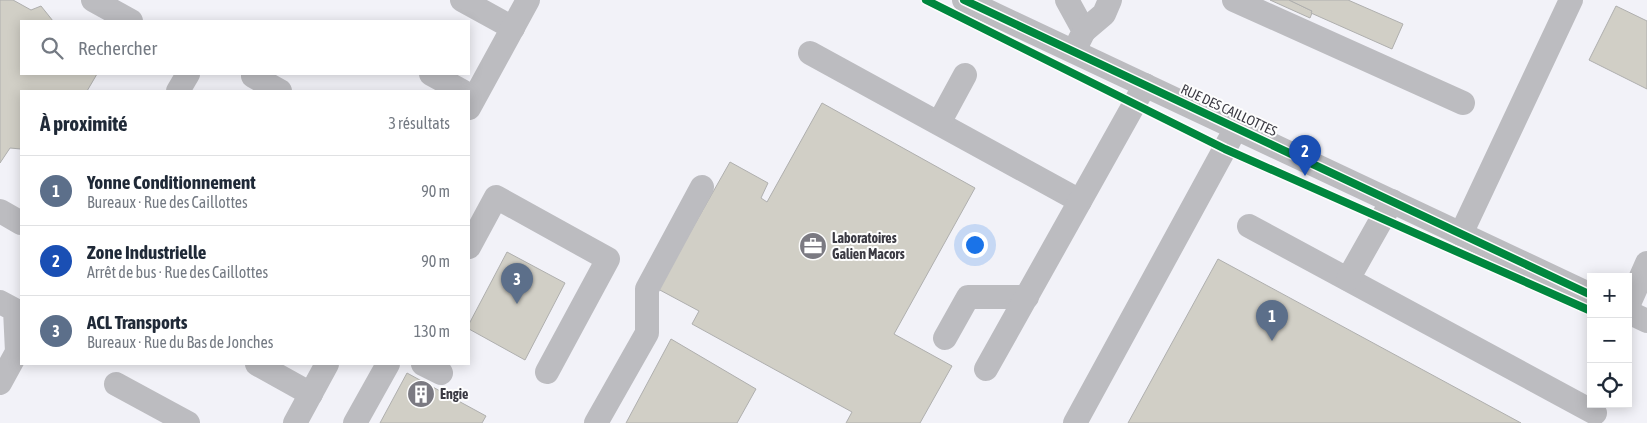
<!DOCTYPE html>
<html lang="fr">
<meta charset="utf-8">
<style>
:root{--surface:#fff;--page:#f6f6f7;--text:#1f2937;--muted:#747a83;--line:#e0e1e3;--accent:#7b7a82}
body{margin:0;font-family:"Asap Condensed",sans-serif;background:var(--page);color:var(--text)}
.controls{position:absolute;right:15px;bottom:15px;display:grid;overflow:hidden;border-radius:0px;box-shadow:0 2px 12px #0003}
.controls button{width:45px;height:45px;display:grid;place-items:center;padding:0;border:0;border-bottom:1px solid var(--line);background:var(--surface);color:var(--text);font:25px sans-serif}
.you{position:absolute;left:974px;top:244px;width:18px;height:18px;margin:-12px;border:4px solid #fff;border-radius:50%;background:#1a73e8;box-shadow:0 0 0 8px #1a73e833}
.badge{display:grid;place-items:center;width:32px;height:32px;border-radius:50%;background:var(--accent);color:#fff;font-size:16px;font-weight:700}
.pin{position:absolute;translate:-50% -41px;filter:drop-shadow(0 1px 2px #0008)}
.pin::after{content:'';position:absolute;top:26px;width:18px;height:15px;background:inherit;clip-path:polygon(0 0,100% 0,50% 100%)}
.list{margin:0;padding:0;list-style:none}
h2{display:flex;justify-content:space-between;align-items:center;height:65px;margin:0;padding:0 20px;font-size:21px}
h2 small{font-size:16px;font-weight:400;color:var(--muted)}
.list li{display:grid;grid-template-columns:32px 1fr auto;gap:15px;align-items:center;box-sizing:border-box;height:70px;padding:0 20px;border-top:1px solid var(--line)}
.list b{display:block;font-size:19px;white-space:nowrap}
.list p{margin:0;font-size:16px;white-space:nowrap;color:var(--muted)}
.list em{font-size:16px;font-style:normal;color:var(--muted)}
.icon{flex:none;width:28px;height:28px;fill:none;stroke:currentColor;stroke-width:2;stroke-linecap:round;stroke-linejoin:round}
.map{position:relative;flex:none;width:1647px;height:423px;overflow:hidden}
.search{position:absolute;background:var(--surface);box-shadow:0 2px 12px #0003;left:20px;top:20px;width:450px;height:55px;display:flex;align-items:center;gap:12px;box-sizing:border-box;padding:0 18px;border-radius:0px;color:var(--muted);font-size:19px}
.panel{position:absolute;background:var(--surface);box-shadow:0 2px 12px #0003;left:20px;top:90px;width:450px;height:275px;border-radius:0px}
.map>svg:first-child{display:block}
.building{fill:#d1cfc6;stroke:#afafae}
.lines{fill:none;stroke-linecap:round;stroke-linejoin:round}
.minor{stroke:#bcbcc0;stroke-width:24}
.cycleway-casing{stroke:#fdfdfd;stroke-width:11}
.cycleway{stroke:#00873e;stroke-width:8}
.labels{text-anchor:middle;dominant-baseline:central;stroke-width:4;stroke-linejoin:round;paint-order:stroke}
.street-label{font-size:14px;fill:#3b3a43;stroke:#fdfdfd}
.poi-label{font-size:14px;font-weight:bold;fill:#3b3a43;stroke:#fdfdfd;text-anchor:start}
</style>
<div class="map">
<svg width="1647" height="423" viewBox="0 0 1647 423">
<rect width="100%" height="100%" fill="#f2f2f8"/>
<g class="building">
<polygon points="0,0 13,0 31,10 41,6 53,21 21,21 21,74 97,74 87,91 21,91 21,149 10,148 0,163"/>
<polygon points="1270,0 1289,0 1312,11 1312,13 1310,18"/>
<polygon points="1289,0 1348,0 1403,24 1392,49 1311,13 1312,11"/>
<polygon points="1616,6 1647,21 1647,89 1589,60"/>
<polygon points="822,103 975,188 894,334 952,366 920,423 846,423 852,412 692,324 699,311 658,289 730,162 768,183 761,198 767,202"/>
<polygon points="507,252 565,283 525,360 469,329 469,324"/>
<polygon points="1218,259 1521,423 1128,423"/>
<polygon points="671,339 756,389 737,423 626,423"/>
<polygon points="407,373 486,416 482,423 380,423"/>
</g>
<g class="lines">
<g class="minor">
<polyline points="93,0 131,21"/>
<polyline points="462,0 513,28"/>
<polyline points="964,0 1591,295"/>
<polyline points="1067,0 1084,31 1074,51"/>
<polyline points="1234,0 1463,103"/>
<polyline points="1084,31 1104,14 1110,0"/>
<polyline points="810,53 1080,201"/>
<polyline points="431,74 462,91"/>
<polyline points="253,76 280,91"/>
<polyline points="178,91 188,74"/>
<polyline points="469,108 528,0"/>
<polyline points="939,123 965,75"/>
<polyline points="0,211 21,223"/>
<polyline points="1249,226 1595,413"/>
<polyline points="1461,234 1571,0"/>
<polyline points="469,247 496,197 608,259 547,372"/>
<polyline points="1348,279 1392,201"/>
<polyline points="0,302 15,310 17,352 0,383"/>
<polyline points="1628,306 1647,263"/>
<polyline points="1628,312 1647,321"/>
<polyline points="945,338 968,297 1027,297"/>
<polyline points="257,364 311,394"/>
<polyline points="423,364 441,373"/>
<polyline points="986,369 1145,85"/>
<polyline points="116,384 188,423"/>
<polyline points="295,423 327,364"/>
<polyline points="355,423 388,364"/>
<polyline points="596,423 647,333 647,289 702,187"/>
<polyline points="1075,423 1236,128"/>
</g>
<g class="cycleway-casing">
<g id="cycleway">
<polyline points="926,0 1225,149 1591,311"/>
<polyline points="964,0 1591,295"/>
</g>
</g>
<use href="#cycleway" class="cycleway"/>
</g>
<defs>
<g id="office-disc" transform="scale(1.4375)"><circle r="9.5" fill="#7b7a82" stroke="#fdfdfd"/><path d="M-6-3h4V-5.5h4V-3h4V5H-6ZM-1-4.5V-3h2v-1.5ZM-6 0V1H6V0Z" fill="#fff"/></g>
<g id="building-disc" transform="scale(1.4375)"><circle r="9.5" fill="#7b7a82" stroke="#fdfdfd"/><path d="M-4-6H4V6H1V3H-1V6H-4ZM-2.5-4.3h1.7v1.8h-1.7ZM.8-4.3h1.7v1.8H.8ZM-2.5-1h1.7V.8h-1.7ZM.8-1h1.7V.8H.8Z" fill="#fff"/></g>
</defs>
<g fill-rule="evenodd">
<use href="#office-disc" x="813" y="246"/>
<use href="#building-disc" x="421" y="394"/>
</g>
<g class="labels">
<g class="street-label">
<text transform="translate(1229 110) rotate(25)">RUE DES CAILLOTTES</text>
</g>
<g class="poi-label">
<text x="832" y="238">Laboratoires<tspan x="832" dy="16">Galien Macors</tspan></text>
<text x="440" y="394">Engie</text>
</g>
</g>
</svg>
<div class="controls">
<button>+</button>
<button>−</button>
<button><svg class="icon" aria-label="locate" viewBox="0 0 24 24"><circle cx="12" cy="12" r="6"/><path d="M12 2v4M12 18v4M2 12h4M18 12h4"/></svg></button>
</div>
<div class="you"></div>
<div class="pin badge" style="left:1272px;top:341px;background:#5c6f8a">1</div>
<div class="pin badge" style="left:1305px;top:176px;background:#1a4fb4">2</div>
<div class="pin badge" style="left:517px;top:304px;background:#5c6f8a">3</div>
<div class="search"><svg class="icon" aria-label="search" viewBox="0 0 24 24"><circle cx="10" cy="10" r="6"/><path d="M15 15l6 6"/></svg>Rechercher</div>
<section class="panel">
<h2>À proximité<small>3 résultats</small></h2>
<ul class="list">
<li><span class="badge" style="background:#5c6f8a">1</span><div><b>Yonne Conditionnement</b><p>Bureaux · Rue des Caillottes</p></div><em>90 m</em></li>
<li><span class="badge" style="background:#1a4fb4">2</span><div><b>Zone Industrielle</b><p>Arrêt de bus · Rue des Caillottes</p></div><em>90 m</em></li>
<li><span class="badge" style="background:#5c6f8a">3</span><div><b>ACL Transports</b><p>Bureaux · Rue du Bas de Jonches</p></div><em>130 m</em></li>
</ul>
</section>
</div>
